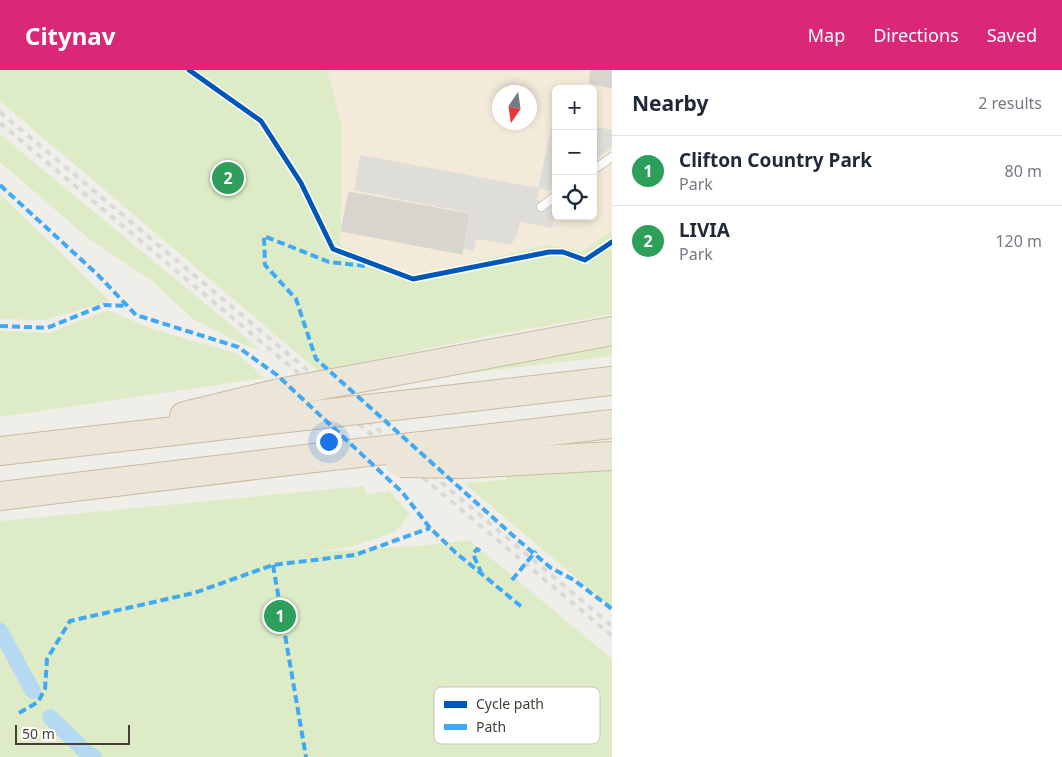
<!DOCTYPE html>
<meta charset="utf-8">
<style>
:root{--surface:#fff;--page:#f6f6f7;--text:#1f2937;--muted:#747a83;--line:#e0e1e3;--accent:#db2777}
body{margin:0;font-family:"Noto Sans",sans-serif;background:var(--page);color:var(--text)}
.controls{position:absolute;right:15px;top:15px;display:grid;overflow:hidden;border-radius:8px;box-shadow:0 2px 8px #0003}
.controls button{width:45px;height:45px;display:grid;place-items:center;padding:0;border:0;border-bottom:1px solid var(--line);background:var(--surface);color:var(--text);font:25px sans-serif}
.compass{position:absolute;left:492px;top:15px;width:45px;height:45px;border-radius:50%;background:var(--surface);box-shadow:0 2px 8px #0003;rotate:193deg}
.scale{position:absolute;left:15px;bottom:12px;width:115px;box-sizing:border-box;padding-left:5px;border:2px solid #463f34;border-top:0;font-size:14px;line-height:18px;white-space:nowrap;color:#463f34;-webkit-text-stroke:4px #fff;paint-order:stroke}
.you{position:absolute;left:328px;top:371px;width:18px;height:18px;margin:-12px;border:4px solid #fff;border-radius:50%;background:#1a73e8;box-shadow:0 0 0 8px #1a73e833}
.badge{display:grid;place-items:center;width:32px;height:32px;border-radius:50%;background:var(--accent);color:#fff;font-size:16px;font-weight:700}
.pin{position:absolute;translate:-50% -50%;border:2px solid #fff;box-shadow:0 1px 5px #0006}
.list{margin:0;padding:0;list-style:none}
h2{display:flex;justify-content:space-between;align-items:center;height:65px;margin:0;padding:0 20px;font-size:21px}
h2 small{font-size:16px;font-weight:400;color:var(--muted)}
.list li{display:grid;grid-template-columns:32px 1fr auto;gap:15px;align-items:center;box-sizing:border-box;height:70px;padding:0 20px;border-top:1px solid var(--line)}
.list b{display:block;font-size:19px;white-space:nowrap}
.list p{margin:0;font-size:16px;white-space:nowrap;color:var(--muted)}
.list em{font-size:16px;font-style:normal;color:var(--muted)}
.icon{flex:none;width:28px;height:28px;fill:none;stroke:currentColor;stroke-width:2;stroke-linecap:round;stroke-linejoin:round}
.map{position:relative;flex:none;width:612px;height:687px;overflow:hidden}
header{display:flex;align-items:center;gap:30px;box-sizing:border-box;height:70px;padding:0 25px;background:var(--accent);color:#fff}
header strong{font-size:24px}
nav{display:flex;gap:28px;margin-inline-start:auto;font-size:18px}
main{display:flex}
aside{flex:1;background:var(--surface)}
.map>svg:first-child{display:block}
.commercial{fill:#f4ead9;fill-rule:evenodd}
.green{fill:#ddecc6}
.parking{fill:#dfddd8}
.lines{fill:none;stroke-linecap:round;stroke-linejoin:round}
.canal{stroke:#b5d9f1;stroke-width:16}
.building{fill:#d8d5cf;stroke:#d8d5ce}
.service-casing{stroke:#cccac4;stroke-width:10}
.motorway-casing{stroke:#cabba1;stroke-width:30}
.service{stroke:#fdfcfc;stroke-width:8}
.motorway{stroke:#ece6d8;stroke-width:28}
.rail{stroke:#d9d9d8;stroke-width:4;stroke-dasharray:6 6;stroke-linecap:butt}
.motorway-bridge-casing{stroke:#cabba1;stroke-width:30;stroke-linecap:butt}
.motorway-bridge{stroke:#ece6d8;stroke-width:28}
.quiet{stroke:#3fa9f5;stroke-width:4;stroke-dasharray:8 4;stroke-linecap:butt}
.cycleway-casing{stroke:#fff;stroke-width:8}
.cycleway{stroke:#0057b8;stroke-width:5}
.key{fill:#fff;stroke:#c8c5c2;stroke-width:1}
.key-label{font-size:14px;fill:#463f34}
</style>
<header>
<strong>Citynav</strong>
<nav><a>Map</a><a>Directions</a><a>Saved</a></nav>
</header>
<main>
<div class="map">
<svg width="612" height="687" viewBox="0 0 612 687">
<rect width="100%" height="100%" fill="#f0eee8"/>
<path class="commercial" d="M327 0H612V161L583 181 546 175 414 206 340 175 320 101 342 56ZM556 19H593V146H556ZM500 22H530V52H500Z"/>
<g class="green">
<polygon points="0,0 327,0 342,56 340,175 414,206 547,175 583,181 612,161 612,244 499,264 318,301 0,31"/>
<polygon points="0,64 25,85 260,279 246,276 193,249 151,210 88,168 0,92"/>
<polygon points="0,124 110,231 44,250 0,249"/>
<polygon points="108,240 152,259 238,284 264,308 0,347 0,261 49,263"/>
<polygon points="612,271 612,286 421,309"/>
<polygon points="612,398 612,538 464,413 506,410 506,405"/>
<polygon points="364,416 366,424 389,421 410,444 395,462 353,476 318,482 431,475 469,470 612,589 612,687 0,687 0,451"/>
</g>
<g class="parking">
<polygon points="553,49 556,49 556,117 550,121 539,118 537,130 556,135 552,158 520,152 517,165 512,173 507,174 476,169 474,181 464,179 470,143 354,120 360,85 538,118"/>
<polygon points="593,56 612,60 612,77 593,91"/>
</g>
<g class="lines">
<g class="canal">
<polyline points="0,561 33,621"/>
<polyline points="50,647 87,683 94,687"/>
</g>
</g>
<g class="building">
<polygon points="591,0 612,0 612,18 589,13"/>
<polygon points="349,122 469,144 462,184 341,161"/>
</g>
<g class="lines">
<g class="service-casing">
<g id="service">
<polyline points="593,100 612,87"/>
<polyline points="541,137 556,126"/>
</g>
</g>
<g class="motorway-casing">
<g id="motorway">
<polyline points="376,305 612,261"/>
<polyline points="420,333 612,311"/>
<polyline points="184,346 279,323"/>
<polyline points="466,371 612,354"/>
<polyline points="0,381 287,348"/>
<polyline points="465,394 612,386"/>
<polyline points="0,426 314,388"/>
</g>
</g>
<use href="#service" class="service"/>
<use href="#motorway" class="motorway"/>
<g class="rail">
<polyline points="0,42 612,556"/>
<polyline points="0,53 612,566"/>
</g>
<g class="motorway-bridge-casing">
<g id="motorway-bridge">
<polyline points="279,323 376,305"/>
<polyline points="287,348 420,333"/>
<polyline points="314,388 466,371"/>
<polyline points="400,393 465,394"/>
</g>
</g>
<use href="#motorway-bridge" class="motorway-bridge"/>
<g class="quiet">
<polyline points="0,115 98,205 136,245 238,277 277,305 402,422 430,458 455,482 523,538"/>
<polyline points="365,196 329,192 264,166 265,195 296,229 316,289 518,470 551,498 574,510 612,539"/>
<polyline points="0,256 47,258 104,235 127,236"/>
<polyline points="480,481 477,479 473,484 481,502"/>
<polyline points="273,495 306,687"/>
<polyline points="512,510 536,481"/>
<polyline points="19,643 38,632 45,619 47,589 70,551 194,523 273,495 355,485 430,458"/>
</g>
<g class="cycleway-casing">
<polyline id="cycleway" points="189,0 261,51 301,113 333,179 413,209 549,182 563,182 585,190 612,172"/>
</g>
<use href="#cycleway" class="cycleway"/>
</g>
<rect x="434" y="617" width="166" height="57" rx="8" class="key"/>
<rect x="444" y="631" width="23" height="7" fill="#0057b8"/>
<rect x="444" y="654" width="23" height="6" fill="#3fa9f5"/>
<g class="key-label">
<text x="476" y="639">Cycle path</text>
<text x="476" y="662">Path</text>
</g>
</svg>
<div class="controls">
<button>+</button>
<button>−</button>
<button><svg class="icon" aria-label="locate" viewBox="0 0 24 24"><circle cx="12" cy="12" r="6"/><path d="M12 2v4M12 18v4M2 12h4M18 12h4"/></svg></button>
</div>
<svg class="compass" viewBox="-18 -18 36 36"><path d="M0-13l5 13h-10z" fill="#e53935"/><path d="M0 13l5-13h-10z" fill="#747a83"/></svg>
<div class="scale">50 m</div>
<div class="you"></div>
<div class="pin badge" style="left:280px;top:546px;background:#2e9e5b">1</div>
<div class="pin badge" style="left:228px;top:108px;background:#2e9e5b">2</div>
</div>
<aside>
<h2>Nearby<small>2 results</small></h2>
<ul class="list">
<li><span class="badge" style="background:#2e9e5b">1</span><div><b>Clifton Country Park</b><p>Park</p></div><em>80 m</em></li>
<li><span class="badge" style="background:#2e9e5b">2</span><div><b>LIVIA</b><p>Park</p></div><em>120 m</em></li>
</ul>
</aside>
</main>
